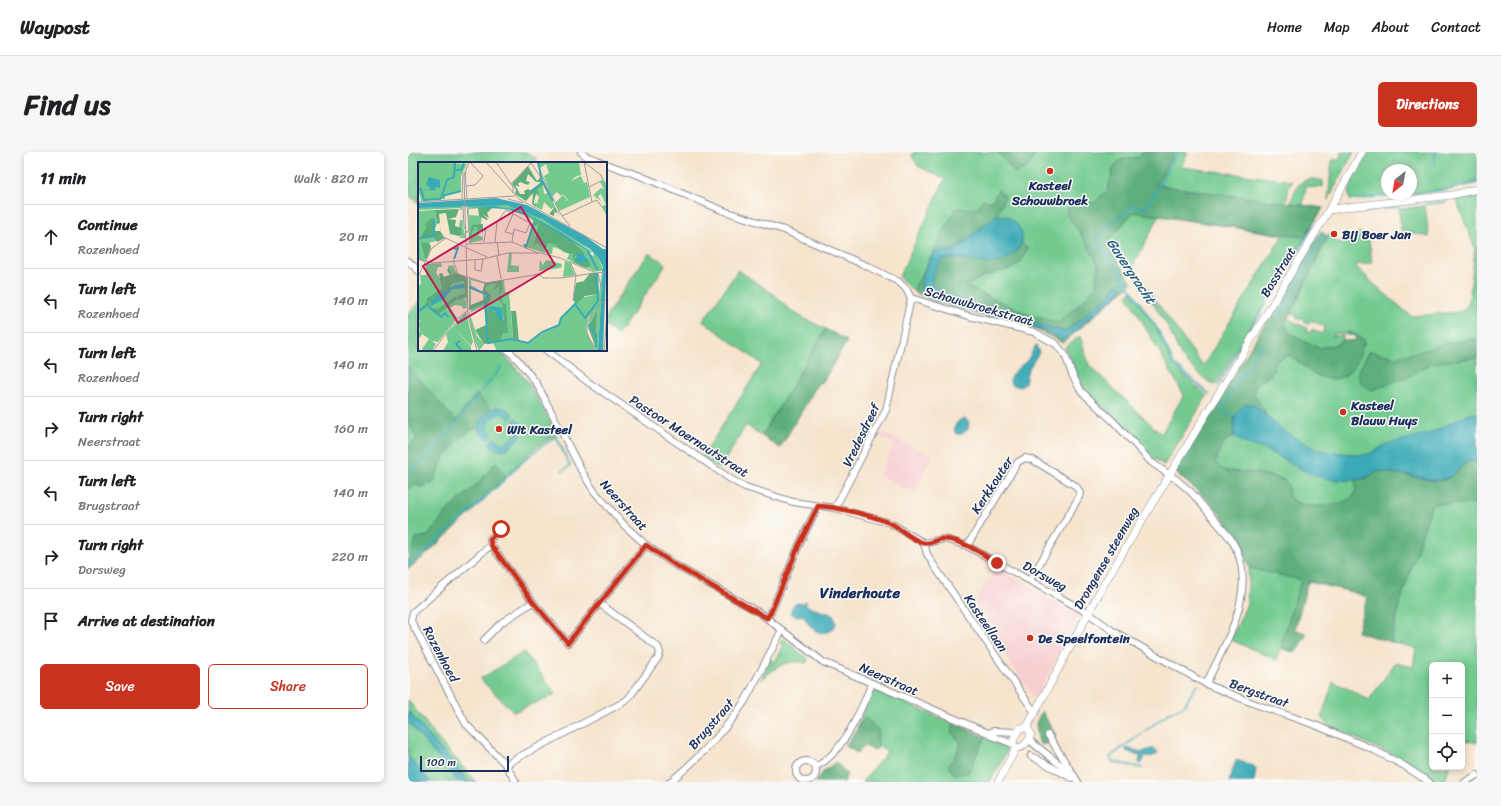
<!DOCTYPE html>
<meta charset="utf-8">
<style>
:root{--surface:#fff;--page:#f6f6f6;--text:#202124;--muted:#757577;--line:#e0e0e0;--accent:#c8321e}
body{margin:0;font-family:Sriracha,sans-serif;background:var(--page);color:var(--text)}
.controls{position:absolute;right:12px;bottom:12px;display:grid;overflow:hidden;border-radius:6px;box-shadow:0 2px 6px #0003}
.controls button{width:36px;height:36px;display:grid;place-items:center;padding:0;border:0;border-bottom:1px solid var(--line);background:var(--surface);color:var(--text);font:20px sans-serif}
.compass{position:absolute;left:973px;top:12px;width:36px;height:36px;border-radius:50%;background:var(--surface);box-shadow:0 2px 6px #0003;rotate:211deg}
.scale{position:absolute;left:12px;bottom:10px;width:89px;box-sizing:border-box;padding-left:4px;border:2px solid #1b2f5e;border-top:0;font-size:11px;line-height:14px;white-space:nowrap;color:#1b2f5e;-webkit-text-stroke:3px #fdfcf7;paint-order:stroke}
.stop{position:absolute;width:12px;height:12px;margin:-9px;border:3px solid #c8321e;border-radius:50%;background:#fff}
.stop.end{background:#c8321e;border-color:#fff;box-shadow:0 1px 4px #0008}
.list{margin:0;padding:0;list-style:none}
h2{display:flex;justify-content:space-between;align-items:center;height:52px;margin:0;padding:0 16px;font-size:17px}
h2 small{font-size:13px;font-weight:400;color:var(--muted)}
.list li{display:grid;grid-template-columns:26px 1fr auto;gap:12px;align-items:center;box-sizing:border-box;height:64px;padding:0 16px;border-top:1px solid var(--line)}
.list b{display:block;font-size:15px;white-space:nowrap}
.list p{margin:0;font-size:13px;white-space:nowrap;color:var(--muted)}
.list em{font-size:13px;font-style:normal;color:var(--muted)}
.actions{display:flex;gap:8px;padding:12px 16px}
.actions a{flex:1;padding:9px 0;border:1px solid var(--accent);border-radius:6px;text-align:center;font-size:14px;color:var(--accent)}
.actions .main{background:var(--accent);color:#fff}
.icon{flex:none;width:22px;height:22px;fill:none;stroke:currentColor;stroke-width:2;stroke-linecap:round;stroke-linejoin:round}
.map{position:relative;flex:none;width:1069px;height:630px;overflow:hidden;border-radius:6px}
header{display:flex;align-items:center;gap:24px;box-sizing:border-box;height:56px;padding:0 20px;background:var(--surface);border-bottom:1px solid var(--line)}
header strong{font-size:19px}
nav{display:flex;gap:22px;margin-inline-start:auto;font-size:14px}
.intro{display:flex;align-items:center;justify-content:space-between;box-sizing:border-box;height:96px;padding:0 24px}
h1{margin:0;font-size:28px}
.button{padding:10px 18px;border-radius:6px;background:var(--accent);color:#fff;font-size:14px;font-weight:700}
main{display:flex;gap:24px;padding:0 24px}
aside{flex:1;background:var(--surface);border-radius:6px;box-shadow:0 2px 6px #0003}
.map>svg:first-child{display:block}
.built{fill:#f7cfd1}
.green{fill:#72ca8f;stroke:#467c76;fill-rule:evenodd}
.forest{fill:#5dae7a;stroke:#3c6e6c}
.water{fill:#3aaab7;stroke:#2a6c8a}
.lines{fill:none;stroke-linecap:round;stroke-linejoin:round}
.stream{stroke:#3aaab7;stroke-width:2}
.minor-casing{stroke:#888a96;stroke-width:8}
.tertiary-casing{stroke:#888a96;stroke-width:8}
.minor{stroke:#fff;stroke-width:6}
.tertiary{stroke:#fff;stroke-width:7}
.route{stroke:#c8321e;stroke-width:5}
.poi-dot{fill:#c8321e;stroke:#fdfcf7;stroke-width:1.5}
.labels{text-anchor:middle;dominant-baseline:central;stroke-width:3;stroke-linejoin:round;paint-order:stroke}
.poi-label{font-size:13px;font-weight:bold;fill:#1b2f5e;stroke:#fdfcf7;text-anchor:start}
.street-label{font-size:13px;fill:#1b2f5e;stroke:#fdfcf7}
.water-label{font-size:14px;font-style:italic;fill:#276082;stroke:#fdfcf7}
.quarter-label{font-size:15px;font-weight:bold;fill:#1b2f5e;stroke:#fdfcf7}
.inset-river{fill:none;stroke:#3aaab7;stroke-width:2}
.inset-road{fill:none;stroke:#9e9ca1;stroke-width:1}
.view{fill:#c2185b;fill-opacity:0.15;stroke:#c2185b;stroke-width:2}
.inset-edge{fill:none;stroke:#1b2f5e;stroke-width:2}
</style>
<header>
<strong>Waypost</strong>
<nav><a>Home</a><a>Map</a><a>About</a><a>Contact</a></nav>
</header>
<div class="intro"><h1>Find us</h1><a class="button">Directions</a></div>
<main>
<aside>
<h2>11 min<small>Walk · 820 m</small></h2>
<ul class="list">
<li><svg class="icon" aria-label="ahead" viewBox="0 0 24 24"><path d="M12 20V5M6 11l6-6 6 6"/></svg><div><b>Continue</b><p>Rozenhoed</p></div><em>20 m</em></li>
<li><svg class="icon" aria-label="left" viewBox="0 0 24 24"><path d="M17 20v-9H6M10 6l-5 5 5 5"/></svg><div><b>Turn left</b><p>Rozenhoed</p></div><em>140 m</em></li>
<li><svg class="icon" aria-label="left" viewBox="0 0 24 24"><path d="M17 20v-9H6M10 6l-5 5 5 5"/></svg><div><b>Turn left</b><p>Rozenhoed</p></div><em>140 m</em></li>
<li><svg class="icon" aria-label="right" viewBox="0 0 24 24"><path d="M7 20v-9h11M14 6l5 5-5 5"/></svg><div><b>Turn right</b><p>Neerstraat</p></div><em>160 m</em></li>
<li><svg class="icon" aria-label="left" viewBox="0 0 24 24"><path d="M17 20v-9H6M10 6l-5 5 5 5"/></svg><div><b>Turn left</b><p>Brugstraat</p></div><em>140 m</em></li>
<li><svg class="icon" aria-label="right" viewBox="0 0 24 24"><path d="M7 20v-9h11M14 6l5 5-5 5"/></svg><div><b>Turn right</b><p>Dorsweg</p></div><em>220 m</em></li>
<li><svg class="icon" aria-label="arrive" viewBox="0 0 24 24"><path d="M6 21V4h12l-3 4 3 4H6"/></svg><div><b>Arrive at destination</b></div></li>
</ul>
<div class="actions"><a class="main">Save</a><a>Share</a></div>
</aside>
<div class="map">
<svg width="1069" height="630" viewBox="0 0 1069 630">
<rect width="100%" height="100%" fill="#fdfcf7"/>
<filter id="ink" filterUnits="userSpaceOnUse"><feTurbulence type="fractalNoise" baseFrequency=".025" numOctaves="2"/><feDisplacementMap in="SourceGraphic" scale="8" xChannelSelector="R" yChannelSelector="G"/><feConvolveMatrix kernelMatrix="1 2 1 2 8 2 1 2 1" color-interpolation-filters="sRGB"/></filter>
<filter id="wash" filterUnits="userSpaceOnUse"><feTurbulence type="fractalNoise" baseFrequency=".012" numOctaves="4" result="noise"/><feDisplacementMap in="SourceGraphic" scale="16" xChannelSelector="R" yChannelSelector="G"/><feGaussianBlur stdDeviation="0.9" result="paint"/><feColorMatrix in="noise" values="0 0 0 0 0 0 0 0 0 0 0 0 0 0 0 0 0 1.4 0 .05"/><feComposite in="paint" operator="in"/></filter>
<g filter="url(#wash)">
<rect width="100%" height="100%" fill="#f6e4cd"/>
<g class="built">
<polygon points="472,280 525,304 506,340 471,324 486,291 470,284"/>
<polygon points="589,416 671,462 627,548 564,453"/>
</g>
<g class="green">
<polygon points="0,0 118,0 129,7 127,10 129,11 11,11 11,52 0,42"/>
<path d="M506 0H780L773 15 884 29 881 36 878 51H883C887 34 894 22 915 29V35L910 34 909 36 898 34 895 53 915 56 807 233 804 232 793 224 774 206 760 175 729 127 707 98 699 92 724 131 655 191 628 177 563 161 527 150 505 139 491 125 537 27 510 14 504 4ZM751 64 875 83 795 214 724 116Z"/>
<polygon points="933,0 946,0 920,48 924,8 932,8"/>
<path d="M961 0H1069V29L1045 36 1003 41V18H979V42H997L942 48C936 36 955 12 961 0Z"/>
<path d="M1069 43V591L1054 587V513H1024V615H1041L1037 630H1027L991 606 919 573 916 569 914 564 925 530 947 540 961 548 987 511 1005 515 1008 496 983 490 991 454 944 440 893 428 869 508 823 488 839 452 841 416 838 405 816 366 804 352 767 320 863 163 876 169 880 167 899 176 898 179 902 181 904 177 914 182 917 175 903 168 900 172 896 170 897 167 893 166 892 168 888 166 889 164 883 161 921 82 930 91 952 80 954 89 961 88 964 111 947 113 967 133 1003 164 1049 160 1057 158 1061 149 1067 97 1048 47ZM941 179 957 189 954 197 932 191 935 188V184H925L927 181 939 183Z"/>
<polygon points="1017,54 1021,85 993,78 991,57"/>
<polygon points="241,101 258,112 210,183 198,175 198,164"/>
<polygon points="330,118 368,144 381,157 397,167 418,177 354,284 338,273 312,317 294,305 354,212 295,169"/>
<path d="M723 139 749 178 765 213 799 244 756 313C739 304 728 288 714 273 701 259 684 248 674 232 667 221 662 207 657 195L672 184 681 213 753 282 776 243 719 143Z"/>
<polygon points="11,150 11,198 92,198 120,230 149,281 129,294 98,324 87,337 20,401 0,417 0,322 9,286 0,296 0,161"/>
<path d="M375 486 400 507 398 511C379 506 364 517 352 530L362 508 367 510 376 493 372 491Z"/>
<polygon points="116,500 148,542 106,560 72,527"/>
<polygon points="467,540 476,541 595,593 599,596 599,599 582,630 454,630 479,600 449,574 462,545"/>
<polygon points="0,548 30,587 68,630 61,630 0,559"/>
<polygon points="0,570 51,630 22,630 0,604"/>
</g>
<g class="forest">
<polygon points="590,0 629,0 620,15 607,21"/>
<polygon points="734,0 766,0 748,33 915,56 896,85 725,60 698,92 724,131 655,191 628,177 563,161 527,150 505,139 548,56 569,57 575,47 584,50 590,38 597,44 589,63 546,98 609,99 613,91 620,96 612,111 605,116 574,125 557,134 619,162 650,171 673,151 688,134 690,112 678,90 658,61 663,51 686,51 700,37 706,14 713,8 732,5"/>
<path d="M913 79 919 84 880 167 877 170 881 180 897 190 911 196 930 192 935 188 945 189V188H948V184L939 183 941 179 957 189C951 204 945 226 926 227 917 227 910 225 902 219 893 213 891 208 880 203L871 207 866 212 865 220C860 225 852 230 848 234 841 241 852 250 855 256 857 259 857 262 858 265L846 253 827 264 826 278V284L817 289 807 310 813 316 819 319 849 321 874 327 880 332C880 336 880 341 881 344 889 359 937 356 946 343 949 338 948 334 947 328L959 326 967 319C978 321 988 321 999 323 1012 325 1026 332 1038 327 1053 321 1051 310 1069 308V352H1024L991 454 983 490 949 480 959 445 944 440 900 429 887 477 899 482 887 501 872 496 893 428 841 416C838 407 835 401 831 393 815 359 796 343 767 320Z"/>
<polygon points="418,177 439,189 414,231 411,230 372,296 354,284"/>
<path d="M1069 186V206L1024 211 1001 224 964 238C941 227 952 216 962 199L987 205 1011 200 1031 193Z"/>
<polygon points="0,215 48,269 68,242 83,257 72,271 71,276 59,280 37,304 25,331 14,335 8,333 0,337 0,296 9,286 0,271"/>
<path d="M88 310 98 324C69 357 34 389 0 417 0 406 7 397 7 386L20 384 40 358 70 332Z"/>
<path d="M634 559 648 584 637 593 632 592C629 587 629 577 628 571Z"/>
<polygon points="457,565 470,578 470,596 466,598 457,594 449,601 437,594"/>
<polygon points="546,571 577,585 560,621 545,622 540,613 547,605 553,591 543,580"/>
<polygon points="428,610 439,622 436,630 407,630 417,618"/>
</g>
<g class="water">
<path d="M589 63 599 64 609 72 614 81V90L609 99 602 105 591 110 581 112 548 106 535 107 529 115 523 129 527 135 540 143 653 179 660 178 702 142 709 133 713 134 712 140 655 188 634 177 581 163 513 138C512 126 520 111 526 101L534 99H546Z"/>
<path d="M628 193 631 200C628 206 621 215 619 221 617 227 620 231 612 235L603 232C598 221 614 215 620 207 623 203 625 197 628 193Z"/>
<path d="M837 252 846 253 874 278 902 294 914 299 953 303 961 302 979 292 1023 281 1058 263 1069 261V308L1060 309 1054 313 1044 324 1030 329 1001 323 968 319C955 333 920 329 903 322 888 315 874 306 860 299 848 294 836 293 826 284 824 269 827 262 837 252Z"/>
<path d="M87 255C95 255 102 257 105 264L102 267 94 261C88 262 80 268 78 275L84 283 80 287C77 285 74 283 72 281 67 272 79 259 87 255Z"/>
<path d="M108 266C130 282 84 314 83 289L87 286 94 292C99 291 108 285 109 278 109 275 107 272 106 269Z"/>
<path d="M557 266 561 270 560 277 554 282H548C544 275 549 268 557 266Z"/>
<path d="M398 449V453C406 459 417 458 426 464L428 471C425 481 412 484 404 476 399 472 399 467 394 463L388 464 384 462 383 457 386 452 390 451 393 452Z"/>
<polygon points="0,559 60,630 61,630 51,630 0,570"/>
<path d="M718 596 734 600 746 596 750 600C747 606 742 604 737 604L735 609 733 612 731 611 732 604 718 599Z"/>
<polygon points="0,604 22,630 0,630"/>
<polygon points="828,608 846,614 848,617 846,630 821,630"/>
</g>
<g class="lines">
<g class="stream">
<polyline points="769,0 739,56 724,54 691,83 690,92 705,110 750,178 766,212 801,242"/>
<polyline points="1027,12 1027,0"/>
<polyline points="1003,42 1039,38 1069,31"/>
<polyline points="981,44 1000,42"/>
<polyline points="946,48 977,44"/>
<polyline points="1047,48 1069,44"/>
<polyline points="1017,52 1038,50"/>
<polyline points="975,57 991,55"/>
<polyline points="945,61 965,58"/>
<polyline points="711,133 718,128"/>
<polyline points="862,146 904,76"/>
<polyline points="872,164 916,82"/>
<polyline points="86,225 93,215"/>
<polyline points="810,233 859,150"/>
<polyline points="74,238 83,228"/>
<polyline points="814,255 855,191"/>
<polyline points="813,259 827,264"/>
<polyline points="51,267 71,242"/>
<polyline points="0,322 32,291 49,270"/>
<polyline points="0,414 90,334 112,312 131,296 148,284 162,314 154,319"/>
<polyline points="735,616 705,610 702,605 761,561 776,554 787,535 790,533"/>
</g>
</g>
</g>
<g filter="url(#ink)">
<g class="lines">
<g class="minor-casing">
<g id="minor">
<polyline points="173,0 178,4 196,11"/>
<polyline points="198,12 230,23 316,59 376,78 459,114 491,130 498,137 503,146"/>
<polyline points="0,109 11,119"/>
<path d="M503 146 561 164 626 180 648 192 657 203 664 222 673 239 706 270 743 310 769 328 783 340 823 387C853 434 819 488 798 532"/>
<polyline points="100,198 110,208 129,232 173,318 186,339 217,374 238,393 267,413 352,461 415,510 580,581 584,584 605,592"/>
<polyline points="138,198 180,230 324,328 337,335 385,350 427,356 482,371 516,391 537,387 559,394 680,461 705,479 798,532 847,552 907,573 962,596 995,613 1021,630"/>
<polyline points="427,356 478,258 503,146"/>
<polyline points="516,391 519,402 525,412 627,561"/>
<polyline points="83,393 82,387 93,377"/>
<polyline points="559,394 610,310 617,306 625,308 668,334 672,341 671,345 622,428"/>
<polyline points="359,466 363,460 391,393 410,354"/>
<polyline points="76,488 93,471 125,450"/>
<polyline points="580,581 585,579 609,580"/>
<polyline points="640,583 670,630"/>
<polyline points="621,588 665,623"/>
<polyline points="623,604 664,626"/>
<circle cx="398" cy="619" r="10"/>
<polyline points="98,613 107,607 214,551 220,547 250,506 252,501 250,495 191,451"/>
<path d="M407 615C435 602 453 558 464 531"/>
<polyline points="108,630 98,613 58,572 3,469 5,460 83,393 125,450 160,491 238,393"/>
<path d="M262 630C290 607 317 579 337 549L374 478"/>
<polyline points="1057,630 1069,623"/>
</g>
</g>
<g class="tertiary-casing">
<g id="tertiary">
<polyline points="921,58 940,55 1044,43 1069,37"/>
<polyline points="619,575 697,430 921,58 954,0"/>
<path d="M608 596C616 596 621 589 623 582L619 575"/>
<polyline points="608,596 605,592 606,586 612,576 619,575"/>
<polyline points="590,630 608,596"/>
</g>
</g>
<use href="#minor" class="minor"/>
<use href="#tertiary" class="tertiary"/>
</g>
</g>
<g class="lines" filter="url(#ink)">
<path class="route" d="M93 377 82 387 83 393 125 450 160 491 238 393 267 413 359 466 363 460 391 393 410 354C425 354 470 365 484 372 492 377 508 390 516 391 523 393 529 386 536 387 555 388 574 402 589 411"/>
</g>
<g class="poi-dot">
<circle cx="642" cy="19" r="4"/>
<circle cx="926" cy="82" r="4"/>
<circle cx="935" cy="260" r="4"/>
<circle cx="91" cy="277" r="4"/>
<circle cx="622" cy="486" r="4"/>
</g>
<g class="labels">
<g class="poi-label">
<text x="642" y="33" text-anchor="middle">Kasteel<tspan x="642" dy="15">Schouwbroek</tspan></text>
<text x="934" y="82">Bij Boer Jan</text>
<text x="943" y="253">Kasteel<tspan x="943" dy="15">Blauw Huys</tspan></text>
<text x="99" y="277">Wit Kasteel</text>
<text x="630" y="486">De Speelfontein</text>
</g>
<g class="street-label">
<text transform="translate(870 120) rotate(-59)">Bosstraat</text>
<text transform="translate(571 154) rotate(16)">Schouwbroekstraat</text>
<text transform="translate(453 283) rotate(-64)">Vredesdreef</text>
<text transform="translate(281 284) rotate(33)">Pastoor Moernautstraat</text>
<text transform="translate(584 333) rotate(-57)">Kerkkouter</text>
<text transform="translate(216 353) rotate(48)">Neerstraat</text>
<text transform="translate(698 406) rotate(-60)">Drongense steenweg</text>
<text transform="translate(637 424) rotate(29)">Dorsweg</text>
<text transform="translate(578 471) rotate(56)">Kasteellaan</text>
<text transform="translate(33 502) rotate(62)">Rozenhoed</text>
<text transform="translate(481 527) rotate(24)">Neerstraat</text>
<text transform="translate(851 541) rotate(20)">Bergstraat</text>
<text transform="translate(303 572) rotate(-49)">Brugstraat</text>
</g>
<g class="water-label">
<text transform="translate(723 119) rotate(56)">Gavergracht</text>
</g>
<g class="quarter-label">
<text x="452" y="441">Vinderhoute</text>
</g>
</g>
<g transform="translate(10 10)">
<rect width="189" height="189" fill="#f6e4cd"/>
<path d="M0 0 49 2 43 14V29L27 34V37L3 39 2 33 0 32ZM120 0H161L163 13 157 15 153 19 163 14 166 21 169 20 172 35 141 49 137 41 145 33 149 38 146 40 150 38 145 32 143 34 139 30 134 35 126 14 131 11 128 2 122 6ZM186 18 189 23V54L183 44 188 43 183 32 180 34 183 39 175 33 183 26 186 27 182 20ZM125 23 126 32 130 31 137 45 133 47 126 40 124 48 118 45 121 35 118 32 119 28ZM52 43H89L109 49 144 68 179 93 185 107 180 189H178L172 177 178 185 179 148 169 166 172 155 180 143 170 156 168 168 177 189H79L75 181 70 182 66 144 53 150V147L51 148V126L65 132 67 122 53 118V123L64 130 51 124V116L67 121 86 118 87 130H91L95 177 109 181 126 170 140 164 144 155 163 136 181 132 184 109H176L149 97 151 92 141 87 135 85 134 92 128 91 131 81 127 91 108 85 116 59 102 51 76 45 51 47V53L64 54 61 74 65 75V78L51 81 50 44H43L44 46 45 65 48 76H41L44 73 41 65 42 58H45L44 48 41 47 43 46 0 48V46ZM80 45 89 46 108 51 143 70 169 87 172 91 174 89 178 92 175 91 176 93 174 94 177 102 168 88 126 62 118 81 124 60 108 52ZM53 127 65 132V138L53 143ZM17 48 19 62 16 69H22L23 63 22 72 27 76 11 81 13 85 6 100 0 97V49ZM91 91H94L93 103 101 104V110H89ZM122 98 125 103 128 98 144 102 143 106 121 109ZM147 99 152 101 157 113 145 115ZM23 101 24 105H20L18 111 22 116 32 113 30 104 35 103 39 112 50 116 47 136 49 146 45 147 44 144 37 143 32 146 39 156 20 180 14 179 18 182 14 189H6L4 187 11 177 4 172 0 178 2 166 0 163 4 156 0 161V126L3 121 2 113H8V102ZM51 149 59 174 66 182 61 189 53 168ZM48 150 55 180 53 184 35 165 53 185V189H25L30 180 28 172Z" fill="#72ca8f" fill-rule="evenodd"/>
<path d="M110 4 119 19 122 16 121 10 142 55 139 50 137 51V47L136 54 131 52 137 45 125 23 119 28 122 32H118L116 39V42L119 41 118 45 114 42 115 31 108 39 97 32 98 28 94 22ZM110 12 118 20H123L113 29 110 27 106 29 107 32H102L97 23 102 25 100 22 102 20 110 23 112 20 108 19ZM75 45 69 51 71 56 64 52 70 57 69 58 61 54 60 46ZM41 47 38 55 30 57 38 58 37 64 43 66 44 73 41 74 32 72 28 51 21 52 22 61 19 62 17 48ZM111 54 122 59 150 75 167 92H159L156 96 166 101 171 99 169 94 173 103 168 106 152 99 157 100 155 96V92L146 90 137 82 136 85V82L130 81 129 86 118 81 116 84 121 61 115 65 111 79 116 60 114 58H117ZM15 55 16 69H22L27 76 19 80 16 75 0 78 8 67 7 61ZM65 62V71L62 68 61 72H60L59 65H56L53 74 50 77 54 63ZM3 80 11 81 13 85 8 99ZM31 105 33 113 38 111 50 116 49 146 48 135 40 138V133L47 132 46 119 34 121 32 127 12 141 13 146 20 147 38 134 39 137 20 153 8 143 0 149 9 140V136L24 127 21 112 24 111 26 115 32 113 29 108ZM172 111H180L181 132 167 134 158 142 155 138 158 121 166 119ZM84 118V128L81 132 82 124 75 128 79 121 69 123 67 128 74 134 68 146 79 151 82 159 86 158 84 142 80 137 81 134 84 135V141L88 142 90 171H85L82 179 66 182 57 168 68 163 67 141 51 148V144L68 137 69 133 64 131 67 121ZM179 148 178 186 170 165ZM93 149H98L101 179 95 177Z" fill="#5dae7a" fill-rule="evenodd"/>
<path d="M11 15 22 18V26L17 25 18 28H13L5 27H13L8 22ZM78 36 109 43 167 74 185 87H189L185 189H180L185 105 180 95 172 87 124 57 89 43 0 46V41ZM76 44 96 47 108 51 143 70 170 88 174 94 180 107 179 109 168 88 115 56 89 47 51 45ZM159 92H165L171 99 165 101 158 99ZM37 123 46 122 47 126 34 127 26 137 13 144V139ZM72 144 84 146 85 159H82L77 149 70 147Z" fill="#3aaab7"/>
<path class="inset-river" d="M120 0 124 18 135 39M37 8H43L46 1M0 27H3L6 38 22 37 24 34 43 29M112 30 124 21M24 33 29 18 36 15 37 0M3 75 16 74V57M106 82 108 85 116 60M36 97 40 86 36 87M51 125 70 133 67 138 70 181 93 177 110 181 124 170 141 163 143 156 157 142 167 156 180 139 178 111M11 145 23 155 27 151 30 155M0 150 11 142M171 162 178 173V185M42 179 38 182 44 189"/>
<path class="inset-road" d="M51 0 46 14 50 153 59 189M68 0 101 37 189 86M78 0 95 25V31M167 1 183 13M47 9 49 37M123 11 142 51 152 64M93 22 113 1 122 14M48 24 57 23 65 14 52 0M171 25 185 18 183 13M44 37 45 10M90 37 105 41M0 40 97 34M174 40 179 38 183 44M45 44H49L51 66 49 71 46 65ZM95 52 87 70 95 72M144 54 174 40 166 0M23 74 47 85M66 80 68 67 66 69M77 80 79 60 88 48 112 61 108 71 96 67 94 80M79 80 81 93M49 82 94 80 120 91M49 86 69 95M123 91 142 96 176 110 189 111M79 94 83 117M0 97 15 101 65 97 90 91H123M35 98 40 112 68 121 121 112 125 116H144L176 111M57 98V108L63 109 65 97M152 100 158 113 155 138M180 111 183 125M0 115 14 86 28 76M15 189 38 158 50 148M177 189 169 171V161L175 149 189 137M186 189 189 152"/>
<path class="view" d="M103 45 137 103 40 161 5 104Z"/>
<rect width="189" height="189" class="inset-edge"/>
</g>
</svg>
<div class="controls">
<button>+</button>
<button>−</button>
<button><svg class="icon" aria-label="locate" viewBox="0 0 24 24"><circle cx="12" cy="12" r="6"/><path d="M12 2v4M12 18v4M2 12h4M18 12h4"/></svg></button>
</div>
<svg class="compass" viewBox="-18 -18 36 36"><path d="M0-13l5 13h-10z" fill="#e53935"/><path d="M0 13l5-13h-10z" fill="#757577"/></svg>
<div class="scale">100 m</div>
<div class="stop" style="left:93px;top:377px"></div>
<div class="stop end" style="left:589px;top:411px"></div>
</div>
</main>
